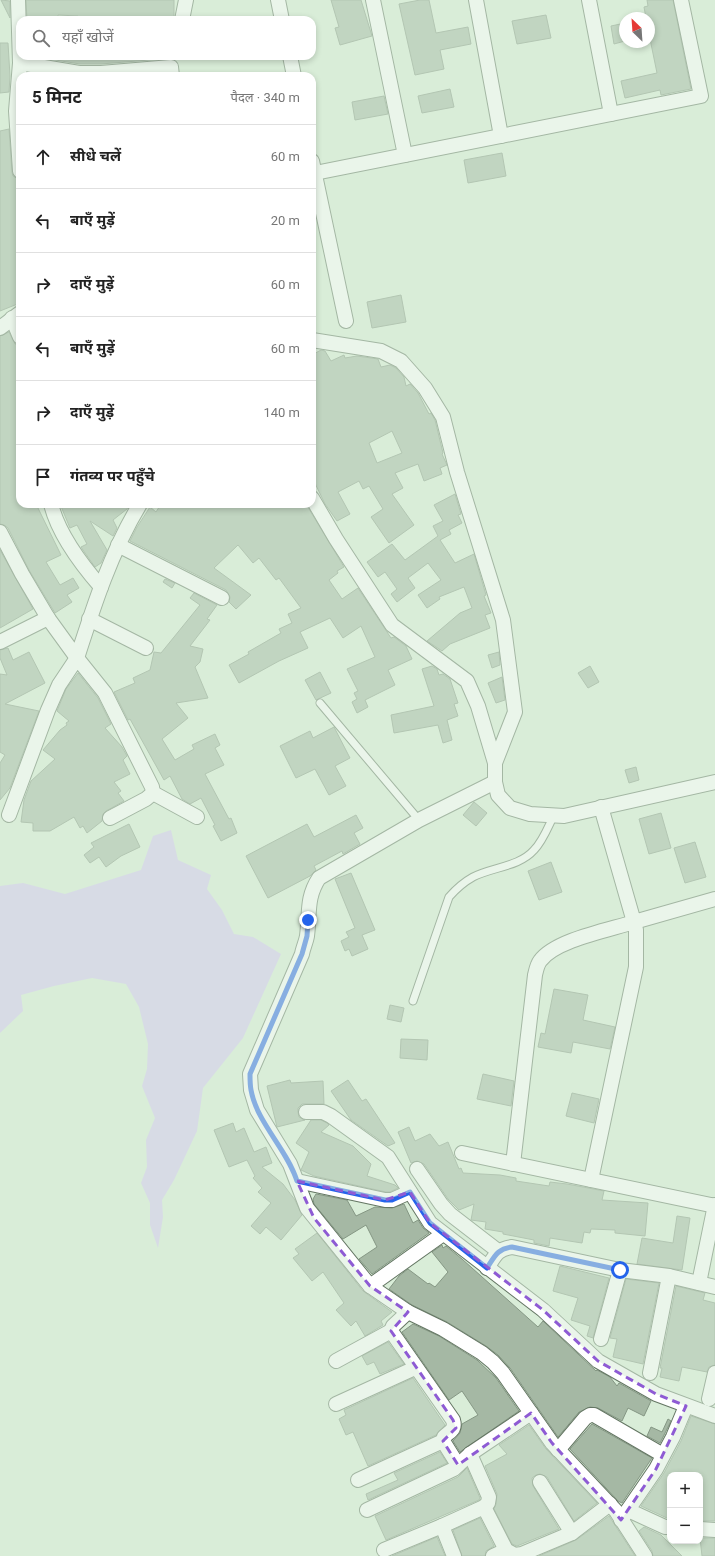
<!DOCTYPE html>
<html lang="hi">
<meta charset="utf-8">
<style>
:root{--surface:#fff;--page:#f2f2f2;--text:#222;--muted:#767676;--line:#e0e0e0}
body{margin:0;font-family:Roboto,"Noto Sans Devanagari",sans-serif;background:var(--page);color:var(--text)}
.controls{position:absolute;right:12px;bottom:12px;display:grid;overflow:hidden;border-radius:8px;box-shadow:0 2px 6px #0003}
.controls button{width:36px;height:36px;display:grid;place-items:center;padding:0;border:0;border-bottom:1px solid var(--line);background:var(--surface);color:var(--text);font:20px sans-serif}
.compass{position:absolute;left:619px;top:12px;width:36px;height:36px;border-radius:50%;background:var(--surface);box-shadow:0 2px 6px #0003;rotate:335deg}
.stop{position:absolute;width:12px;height:12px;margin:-9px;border:3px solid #2563eb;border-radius:50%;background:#fff}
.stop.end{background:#2563eb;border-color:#fff;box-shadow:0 1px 4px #0008}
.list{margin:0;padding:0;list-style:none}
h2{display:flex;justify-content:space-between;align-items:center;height:52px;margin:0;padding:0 16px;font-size:17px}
h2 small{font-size:13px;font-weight:400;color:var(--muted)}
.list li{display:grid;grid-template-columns:26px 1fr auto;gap:12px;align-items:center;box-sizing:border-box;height:64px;padding:0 16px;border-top:1px solid var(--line)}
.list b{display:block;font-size:15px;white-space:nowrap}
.list em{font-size:13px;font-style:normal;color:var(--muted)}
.icon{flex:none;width:22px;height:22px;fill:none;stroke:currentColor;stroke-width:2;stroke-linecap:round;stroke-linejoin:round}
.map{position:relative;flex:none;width:715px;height:1556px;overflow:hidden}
.search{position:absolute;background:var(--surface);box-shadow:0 2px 6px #0003;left:16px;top:16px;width:300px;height:44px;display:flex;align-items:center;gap:10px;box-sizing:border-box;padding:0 14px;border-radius:12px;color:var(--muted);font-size:15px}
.panel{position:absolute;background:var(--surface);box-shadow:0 2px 6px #0003;left:16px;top:72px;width:300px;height:436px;border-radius:12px}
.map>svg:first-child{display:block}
.water{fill:#d6c6f4}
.building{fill:#a5b8a4;stroke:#859784;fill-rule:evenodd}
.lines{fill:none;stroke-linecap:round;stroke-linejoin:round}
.service-casing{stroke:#647663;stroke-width:9}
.minor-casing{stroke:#647663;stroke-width:16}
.service{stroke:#fff;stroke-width:7}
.minor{stroke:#fff;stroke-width:14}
.route{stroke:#2563eb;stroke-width:5}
.marked{fill:none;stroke:#8e5bd4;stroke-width:3;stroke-dasharray:8 5;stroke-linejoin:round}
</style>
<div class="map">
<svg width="715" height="1556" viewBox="0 0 715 1556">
<rect width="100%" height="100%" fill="#d9edd8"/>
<polygon class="water" points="171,830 178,860 211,875 207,889 222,910 234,934 253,937 281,954 243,1038 203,1088 197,1131 174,1180 162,1200 163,1217 158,1248 150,1225 150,1203 141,1183 147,1167 146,1140 155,1118 142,1086 147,1069 148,1044 139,1007 126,984 92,978 54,986 21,995 23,1011 0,1033 0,886 23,883 65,894 141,870 153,836"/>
<g class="building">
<polygon points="1,0 10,1 10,18"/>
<polygon points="26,0 174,0 174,20 78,20 78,16 58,15 58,20 27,20"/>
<polygon points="331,0 361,0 372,36 340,45 335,28 339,27"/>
<polygon points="420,0 429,0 436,33 468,27 471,44 440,50 444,69 415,75 399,4"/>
<polygon points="647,0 673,0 691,89 661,95 660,90 625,98 621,81 657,73 649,34 649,18 646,18 644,7 648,6"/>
<polygon points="546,15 551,38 517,44 512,21"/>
<polygon points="625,23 625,41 614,44 611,26"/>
<polygon points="0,43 8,43 10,76 9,92 0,93"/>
<polygon points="31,56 161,56 161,59 101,64 80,64"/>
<polygon points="450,89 454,107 422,113 418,96"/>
<polygon points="384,96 388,114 355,120 352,102"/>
<polygon points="9,129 12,172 13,176 18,179 20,190 20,303 0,311 0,131"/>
<polygon points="502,153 506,176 468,183 464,160"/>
<polygon points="401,295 406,322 372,328 367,302"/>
<polygon points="9,332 15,344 20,346 20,504 36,504 61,555 46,562 60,585 73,578 79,588 67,595 72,602 55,613 29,570 8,528 4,525 0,524 0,336"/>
<path d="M321 350 325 351 331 361 344 355 345 358 357 356 378 359 381 367 390 365 396 368 404 377 406 386 410 384 418 393 429 414 431 413 435 420 443 453 442 454 447 465 440 468 442 474 424 481 418 464 395 473 403 488 392 494 414 525 389 543 371 517 383 509 369 486 363 489 359 481 338 492 350 514 337 521 325 504 312 477V355ZM392 431 402 453 377 463 369 443Z"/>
<polygon points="455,494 461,514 458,515 462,523 449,530 451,534 440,540 455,563 474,554 486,595 484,596 491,613 485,615 490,628 450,644 442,651 427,641 460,613 472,608 464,587 439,597 440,599 427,608 418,595 441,580 428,563 408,578 415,588 397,602 391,594 397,589 385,572 378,577 367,562 392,544 405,560 438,536 433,526 443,521 434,505"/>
<polygon points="60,504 130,504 127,509 113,520 117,528 113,536 90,521 107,550 101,563 95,567 85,553 81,547 87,544 77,525 70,528"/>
<polygon points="161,504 306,504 344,567 337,571 338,573 329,580 342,599 358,588 391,638 394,637 406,646 412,659 388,670 395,685 365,700 368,707 357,713 352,702 357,699 354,693 358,691 347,669 375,657 361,626 343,638 330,618 300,632 308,648 279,661 239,683 229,665 249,654 248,652 281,633 279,629 292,623 288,614 301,608 279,578 276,580 259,558 253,563 238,545 214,568 251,595 236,609 229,602 230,597 226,590 130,541 137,527 150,507 156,512"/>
<polygon points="0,550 33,609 0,628"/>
<polygon points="165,579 175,583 172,588 163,582"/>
<polygon points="194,593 217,605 207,619 210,620 190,646 203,649 200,662 195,667 208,698 176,703 188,718 162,739 175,760 194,749 192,745 215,734 220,745 215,748 224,765 205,774 229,819 231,818 237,833 221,841 213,826 215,825 201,798 190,804 182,799 170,776 164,780 130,719 128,720 114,692 135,683 133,678 150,670 154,652 161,653 200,605 190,598"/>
<polygon points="8,648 13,660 29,652 45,683 5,704 39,711 10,788 0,800 0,763 5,755 0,752 0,674 7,675 0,658 0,650"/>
<polygon points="499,652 500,665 492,668 488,655"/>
<polygon points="432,666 437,669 439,675 443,674 450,679 458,703 454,704 458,716 447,720 452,740 443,743 438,725 394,733 391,715 434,706 422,669"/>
<polygon points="590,666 599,682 588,688 578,673"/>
<polygon points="320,672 331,693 316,700 305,680"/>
<polygon points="78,673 98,698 111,724 105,728 122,747 127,756 123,760 130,774 114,782 121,791 118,793 124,801 106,811 103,814 102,821 87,833 83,826 80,828 74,817 50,831 33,831 33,823 21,822 24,800 31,781 55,759 43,750 60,730 67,725 66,723 69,721 57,711 66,689"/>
<polygon points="502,677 505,700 496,703 488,683"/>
<polygon points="334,727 350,758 335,766 346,786 329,795 315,769 296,778 280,746 310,731 313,738"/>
<polygon points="636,767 639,780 629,783 625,770"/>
<polygon points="474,802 487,813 476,826 463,815"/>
<polygon points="661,813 671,848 649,854 639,819"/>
<polygon points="356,815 363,828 354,833 360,844 343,854 342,851 314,866 316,870 310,876 268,898 246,856 307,824 314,837"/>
<polygon points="129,824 140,847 121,856 106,867 99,857 90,863 84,855 94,847 91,843"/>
<polygon points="695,842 706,877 685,883 674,848"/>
<polygon points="551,862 562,892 539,900 528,871"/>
<polygon points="351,873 375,930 362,935 368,949 352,956 349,949 345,951 341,941 349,937 346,932 355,928 335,879"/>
<polygon points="554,989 588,995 583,1020 615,1027 610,1049 573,1042 571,1053 538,1047 541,1033 545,1034"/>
<polygon points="390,1005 404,1008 401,1022 387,1019"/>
<polygon points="401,1039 428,1040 427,1060 400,1058"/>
<polygon points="483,1074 514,1081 511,1106 477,1099"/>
<polygon points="290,1080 291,1083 323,1081 324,1104 302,1104 298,1108 298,1112 299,1117 305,1120 277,1127 267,1086"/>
<polygon points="348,1080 362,1101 366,1099 395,1143 388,1146 351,1120 331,1091"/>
<polygon points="572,1093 599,1099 594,1123 566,1116"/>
<polygon points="311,1120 321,1120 327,1123 329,1125 321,1132 353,1146 371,1164 367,1176 395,1185 398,1188 390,1192 386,1192 314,1176 301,1170 309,1152 296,1143"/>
<polygon points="233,1123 236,1132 244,1128 254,1152 266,1147 272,1163 262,1167 283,1184 295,1200 302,1215 281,1240 266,1227 260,1234 251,1226 271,1203 258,1192 262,1188 253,1178 255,1176 247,1160 229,1167 214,1130"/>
<polygon points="409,1127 415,1141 430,1134 439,1146 448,1142 459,1169 461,1168 463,1173 500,1175 516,1178 516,1181 549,1186 550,1182 567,1184 604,1191 602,1200 648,1203 645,1236 615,1233 615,1230 591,1229 590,1233 584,1232 582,1243 550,1238 549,1246 534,1243 534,1240 503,1234 503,1232 485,1229 486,1222 471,1220 474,1204 459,1210 448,1199 424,1164 417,1161 411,1163 398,1132"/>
<polygon points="316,1194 347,1200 356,1216 375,1207 392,1208 404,1204 413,1223 418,1220 423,1228 429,1233 372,1274 359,1259 377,1247 366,1225 343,1239 314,1204 313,1199"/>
<polygon points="677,1216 690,1218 682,1270 637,1264 642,1238 673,1243"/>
<polygon points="317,1233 363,1291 392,1312 381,1321 383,1325 365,1336 356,1321 351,1326 336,1310 344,1303 323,1272 312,1281 293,1258 299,1254 295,1249"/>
<polygon points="442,1245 443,1248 446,1246 462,1259 538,1327 543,1321 596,1371 597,1370 610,1377 617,1386 619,1383 651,1401 644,1416 628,1408 622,1421 598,1408 590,1407 579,1412 558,1437 510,1368 498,1355 486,1346 447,1322 412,1305 389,1289 399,1276 408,1269 428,1284 429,1283 435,1287 448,1272 432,1252"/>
<polygon points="560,1266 609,1278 593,1338 587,1336 590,1326 571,1320 578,1298 553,1291"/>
<polygon points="626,1279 659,1283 643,1364 613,1357 617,1339 610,1338"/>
<polygon points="676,1286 705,1293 703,1300 715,1303 715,1365 709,1367 707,1372 682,1367 679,1381 660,1377 662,1368 660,1368"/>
<polygon points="413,1324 439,1336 477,1360 496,1378 519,1411 460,1452 453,1441 460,1433 462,1424 478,1415 462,1391 449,1400 402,1332"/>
<polygon points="388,1342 404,1364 380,1374 374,1362 367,1365 362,1356"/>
<polygon points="413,1378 445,1425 436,1435 368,1466 353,1432 346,1435 339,1419 346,1415 344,1410"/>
<polygon points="691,1416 715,1424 715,1521 700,1521 700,1475 670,1475 670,1518 667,1518 641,1506 664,1473 681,1441"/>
<polygon points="668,1419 671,1421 660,1443 647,1436 651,1427 662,1432"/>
<polygon points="592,1424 652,1458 622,1503 618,1501 570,1449"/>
<polygon points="529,1425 546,1449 597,1503 574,1521 547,1477 540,1474 536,1475 532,1478 533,1486 559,1529 517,1546 512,1544 494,1509 496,1504 497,1494 485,1466 507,1454 499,1445"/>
<polygon points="440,1452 447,1463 368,1500 366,1494 398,1480 394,1473"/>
<polygon points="467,1468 480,1498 479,1500 386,1540 375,1516 458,1477"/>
<polygon points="609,1516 635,1556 539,1556 576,1540"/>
<polygon points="480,1518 494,1546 486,1551 485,1556 462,1556 453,1530"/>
<polygon points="644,1527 661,1535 682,1556 653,1556 652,1551 639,1531"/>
<polygon points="437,1537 445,1556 392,1556"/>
<polygon points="700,1538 715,1538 715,1556 702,1556"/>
</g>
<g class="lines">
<g class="service-casing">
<g id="service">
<polyline points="320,703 419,820"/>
<path d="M413 1001 449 897C456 889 464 882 473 877 492 867 519 867 534 850 543 841 548 827 554 815"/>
</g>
</g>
<g class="minor-casing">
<g id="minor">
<polyline points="18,0 20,63 16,111 20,171"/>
<polyline points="278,0 282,20"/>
<polyline points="373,0 405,155"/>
<polyline points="476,0 501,136"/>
<polyline points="589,0 611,114"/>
<polyline points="182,20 186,0"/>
<polyline points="290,56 294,76"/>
<polyline points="20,63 79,73 101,73 171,67 172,76"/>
<polyline points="312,161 346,321"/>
<polyline points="315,173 701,96 681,0"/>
<polyline points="12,318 20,337"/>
<polyline points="0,328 20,313"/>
<polyline points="312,340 381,351 401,361 425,388 443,417 457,472 503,620 515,712 495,763"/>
<polyline points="312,498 336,539 392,625 467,681 478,706 495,763 495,782 498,795 510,808 530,814 564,816 715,782"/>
<path d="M51 504C58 533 81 564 101 587"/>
<path d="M0 532 22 574 48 618 77 658C94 605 111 552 140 504"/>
<polyline points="118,545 222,598"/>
<polyline points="89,619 146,648"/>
<polyline points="0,642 48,618"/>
<polyline points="153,793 197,817"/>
<polyline points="601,807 634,922 715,899"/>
<polyline points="9,815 48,710 59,685 77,658 105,693 152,787 153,793 146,799 110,818"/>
<polyline points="306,1112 323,1112 331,1116 388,1157 430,1223 543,1310 598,1361 656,1394 715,1416"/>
<polyline points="462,1153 715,1206"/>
<path d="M513 1164 535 975C536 971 537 965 540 961 555 940 609 930 634 922L636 930V967L591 1180"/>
<polyline points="417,1169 441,1204 450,1214 498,1251"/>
<polyline points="297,1181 385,1200 392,1200 410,1192"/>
<polyline points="443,1234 370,1286 408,1312 443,1329 482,1353 493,1362 503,1373 552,1443 616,1511 645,1556"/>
<path d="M487 1268C495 1256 497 1249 512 1247L620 1270 669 1276 715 1287"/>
<polyline points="699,1283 715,1205"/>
<path d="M370 1286 307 1208 290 1164 257 1110 251 1090 250 1074 302 954C303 948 306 942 307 936 310 913 306 898 319 878L419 820 495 782"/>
<path d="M408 1312 393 1326 391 1331 453 1420C456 1430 450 1431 444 1437L443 1441 458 1465"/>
<polyline points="601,1339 620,1270"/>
<polyline points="336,1361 391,1331"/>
<polyline points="650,1373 669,1276"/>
<polyline points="709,1399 715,1373"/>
<polyline points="336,1404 415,1368"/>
<polyline points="558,1450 585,1418 590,1415 594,1415 663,1455"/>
<polyline points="358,1480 443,1441"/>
<polyline points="540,1482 572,1533"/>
<polyline points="484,1507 506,1550 515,1555 522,1554 572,1533 610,1504"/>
<polyline points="367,1510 454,1469 470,1454 531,1413"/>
<polyline points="628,1510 665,1527 670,1527"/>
<polyline points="621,1520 656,1469 673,1437 686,1406"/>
<polyline points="700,1529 715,1530"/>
<polyline points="384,1550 442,1526"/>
<polyline points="454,1556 442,1526 484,1507 488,1503 489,1497 470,1454"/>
<polyline points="493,1556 506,1550"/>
</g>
</g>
<use href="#service" class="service"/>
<use href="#minor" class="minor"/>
</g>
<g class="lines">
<path class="route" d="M308 920 307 936 302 954 250 1074C250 1079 250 1085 251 1090 257 1123 287 1149 297 1181L385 1200H392L410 1192 430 1223 487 1268C495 1256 497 1249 512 1247L620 1270"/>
</g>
<path d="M0 0H715V1556H0ZM297 1181 385 1200 410 1192 430 1223 543 1310 598 1361 656 1394 686 1406 656 1469 621 1520 552 1443 531 1413 458 1465 443 1441 456 1428 453 1420 391 1331 408 1312 370 1286 314 1218Z" fill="#d9edd8" fill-opacity=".55" fill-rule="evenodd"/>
<path class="marked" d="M297 1181 385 1200 410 1192 430 1223 543 1310 598 1361 656 1394 686 1406 656 1469 621 1520 552 1443 531 1413 458 1465 443 1441 456 1428 453 1420 391 1331 408 1312 370 1286 314 1218Z"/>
</svg>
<div class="controls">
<button>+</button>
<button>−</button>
</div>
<svg class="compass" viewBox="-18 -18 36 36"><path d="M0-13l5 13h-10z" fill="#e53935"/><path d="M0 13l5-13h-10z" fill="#767676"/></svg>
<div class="stop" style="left:620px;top:1270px"></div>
<div class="stop end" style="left:308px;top:920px"></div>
<div class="search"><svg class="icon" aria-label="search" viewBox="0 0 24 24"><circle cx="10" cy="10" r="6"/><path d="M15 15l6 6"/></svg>यहाँ खोजें</div>
<section class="panel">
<h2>5 मिनट<small>पैदल · 340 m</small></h2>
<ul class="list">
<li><svg class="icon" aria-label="ahead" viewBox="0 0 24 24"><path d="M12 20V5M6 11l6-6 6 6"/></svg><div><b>सीधे चलें</b></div><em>60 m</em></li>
<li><svg class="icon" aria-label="left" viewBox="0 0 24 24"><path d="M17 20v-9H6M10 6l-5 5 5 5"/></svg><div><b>बाएँ मुड़ें</b></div><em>20 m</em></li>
<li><svg class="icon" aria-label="right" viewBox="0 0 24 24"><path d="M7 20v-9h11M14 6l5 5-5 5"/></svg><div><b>दाएँ मुड़ें</b></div><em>60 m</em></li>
<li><svg class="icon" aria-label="left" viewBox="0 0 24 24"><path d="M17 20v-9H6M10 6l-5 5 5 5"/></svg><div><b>बाएँ मुड़ें</b></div><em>60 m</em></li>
<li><svg class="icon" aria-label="right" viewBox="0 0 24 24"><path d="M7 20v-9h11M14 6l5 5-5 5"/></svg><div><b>दाएँ मुड़ें</b></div><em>140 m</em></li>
<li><svg class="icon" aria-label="arrive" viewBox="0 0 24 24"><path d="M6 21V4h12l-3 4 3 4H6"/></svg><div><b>गंतव्य पर पहुँचे</b></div></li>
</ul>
</section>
</div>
